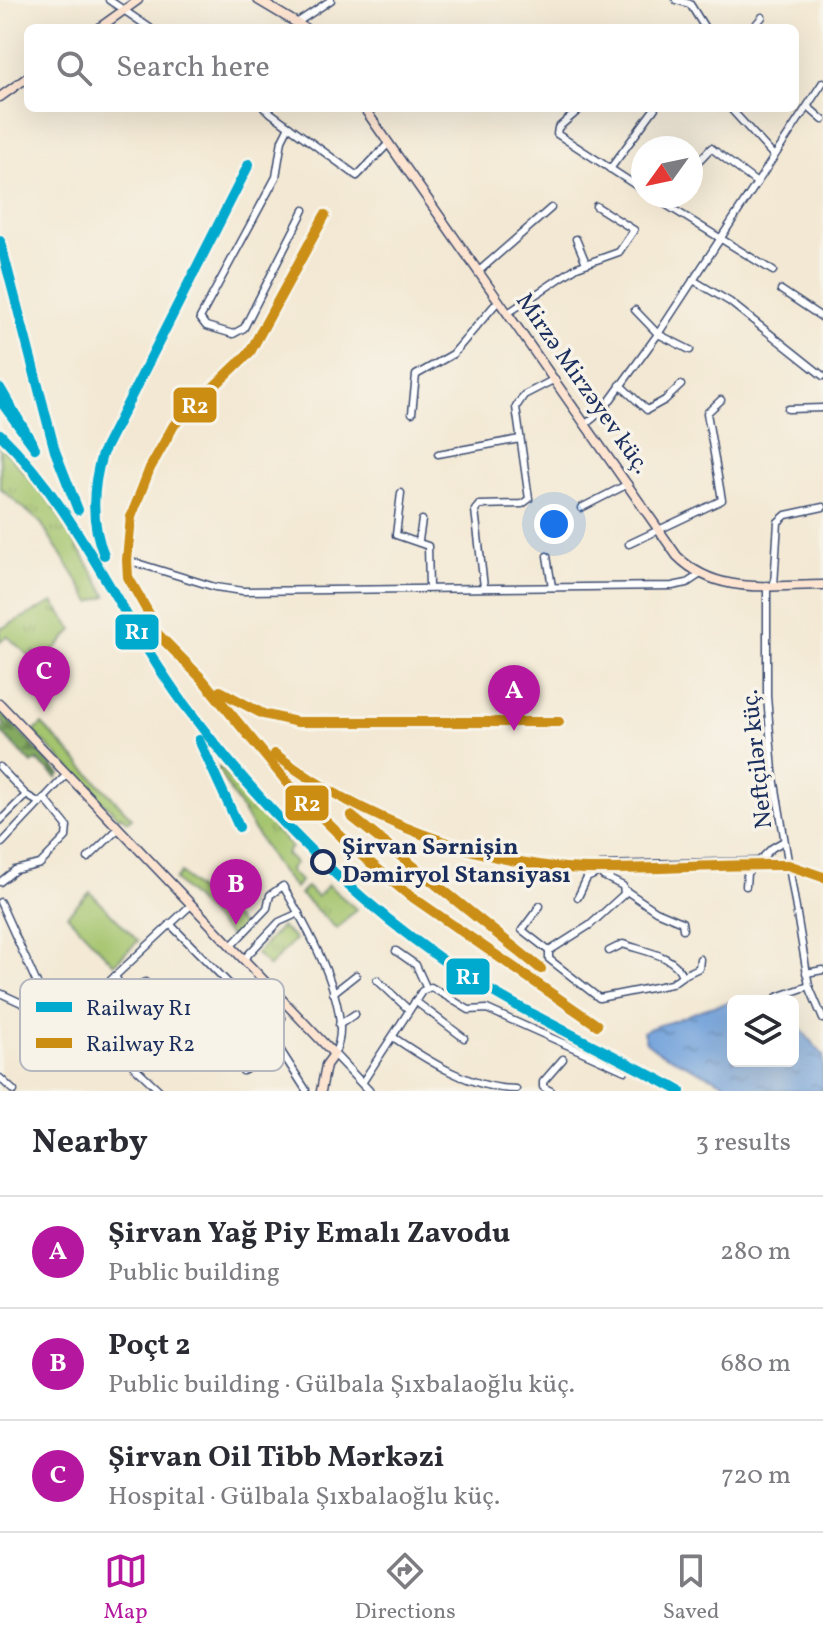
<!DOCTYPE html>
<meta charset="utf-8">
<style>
:root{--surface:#fff;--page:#f2f2f3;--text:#2b2b33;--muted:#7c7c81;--line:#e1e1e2;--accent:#b5179e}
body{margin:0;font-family:Vollkorn,serif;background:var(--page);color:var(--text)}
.controls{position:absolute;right:24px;bottom:24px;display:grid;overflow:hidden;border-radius:12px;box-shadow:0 8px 32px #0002}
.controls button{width:72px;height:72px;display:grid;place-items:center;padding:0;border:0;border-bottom:2px solid var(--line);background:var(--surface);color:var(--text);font:40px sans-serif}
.compass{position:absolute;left:631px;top:136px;width:72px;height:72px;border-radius:50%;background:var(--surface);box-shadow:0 8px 32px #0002;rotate:237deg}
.you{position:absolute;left:554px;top:524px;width:28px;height:28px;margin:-20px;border:6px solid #fff;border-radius:50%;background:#1a73e8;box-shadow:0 0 0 12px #1a73e833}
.badge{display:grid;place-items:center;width:52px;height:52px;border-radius:50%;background:var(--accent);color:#fff;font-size:26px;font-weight:700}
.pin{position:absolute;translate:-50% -66px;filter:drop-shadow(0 2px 4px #0008)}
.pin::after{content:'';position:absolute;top:42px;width:28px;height:24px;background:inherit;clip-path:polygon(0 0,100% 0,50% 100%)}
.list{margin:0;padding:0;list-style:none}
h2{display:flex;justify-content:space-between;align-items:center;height:104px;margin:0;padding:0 32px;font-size:34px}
h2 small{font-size:26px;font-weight:400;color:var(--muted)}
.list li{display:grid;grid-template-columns:52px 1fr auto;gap:24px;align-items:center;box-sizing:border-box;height:112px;padding:0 32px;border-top:2px solid var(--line)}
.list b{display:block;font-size:30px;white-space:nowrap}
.list p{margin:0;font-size:26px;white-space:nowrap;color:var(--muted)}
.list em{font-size:26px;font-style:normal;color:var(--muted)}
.icon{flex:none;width:44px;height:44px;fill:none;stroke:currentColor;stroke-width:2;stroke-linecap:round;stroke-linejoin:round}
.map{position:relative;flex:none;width:823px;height:1091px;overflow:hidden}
.search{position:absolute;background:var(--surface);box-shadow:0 8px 32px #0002;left:24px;right:24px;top:24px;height:88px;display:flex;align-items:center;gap:20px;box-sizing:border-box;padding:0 28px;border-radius:12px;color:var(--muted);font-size:30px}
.sheet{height:440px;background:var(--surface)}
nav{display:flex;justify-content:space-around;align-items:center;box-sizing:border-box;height:112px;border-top:2px solid var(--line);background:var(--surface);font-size:22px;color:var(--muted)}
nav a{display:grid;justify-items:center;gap:4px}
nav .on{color:var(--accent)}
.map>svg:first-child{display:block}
.grass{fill:url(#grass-tufts);stroke:#607a66;stroke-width:2}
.forest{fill:url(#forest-firs);stroke:#506c60;stroke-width:2}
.garden{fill:#a5c56e;stroke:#607a66;stroke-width:2}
.water{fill:url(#water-ripples);stroke:#46689c;stroke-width:2}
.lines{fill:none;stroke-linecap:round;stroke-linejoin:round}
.minor-casing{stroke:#3b4b70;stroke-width:9}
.tertiary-casing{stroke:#3b4b70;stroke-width:10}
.secondary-casing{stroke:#3b4b70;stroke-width:11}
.minor{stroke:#fff;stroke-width:6}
.tertiary{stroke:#fff;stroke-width:7}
.secondary{stroke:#fde4d1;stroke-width:8}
.rail-1-casing{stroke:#f7f3e8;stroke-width:16}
.rail-2-casing{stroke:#f7f3e8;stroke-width:16}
.rail-1{stroke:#00a9ce;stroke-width:10}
.rail-2{stroke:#cb8e13;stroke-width:10}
.stop-dot{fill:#f7f3e8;stroke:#1b2f5e;stroke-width:4}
.labels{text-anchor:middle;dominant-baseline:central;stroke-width:7;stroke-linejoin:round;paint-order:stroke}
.street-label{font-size:24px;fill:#1b2f5e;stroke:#f7f3e8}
.stop-label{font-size:24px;font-weight:bold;fill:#1b2f5e;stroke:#f7f3e8;text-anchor:start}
.key{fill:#f7f3e8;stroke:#b5b8bf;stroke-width:2}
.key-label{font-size:22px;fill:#1b2f5e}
.line-badge{stroke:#f7f3e8;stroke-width:3}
.badge-label{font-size:22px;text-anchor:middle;font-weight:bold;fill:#fff}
</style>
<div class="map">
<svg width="823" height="1091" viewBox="0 0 823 1091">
<defs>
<pattern id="grass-tufts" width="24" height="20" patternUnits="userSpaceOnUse" patternTransform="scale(2)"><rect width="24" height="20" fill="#a5c56e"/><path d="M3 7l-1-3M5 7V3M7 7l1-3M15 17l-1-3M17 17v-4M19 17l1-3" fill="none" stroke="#86a05e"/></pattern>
<pattern id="forest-firs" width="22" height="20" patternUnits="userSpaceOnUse" patternTransform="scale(2)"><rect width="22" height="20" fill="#84aa61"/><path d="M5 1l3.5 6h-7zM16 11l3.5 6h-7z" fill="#6b8b53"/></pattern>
<pattern id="water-ripples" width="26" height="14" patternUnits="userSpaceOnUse" patternTransform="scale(2)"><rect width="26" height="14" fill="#71a1db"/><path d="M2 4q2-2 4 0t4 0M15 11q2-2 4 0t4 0" fill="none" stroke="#5c84b5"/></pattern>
</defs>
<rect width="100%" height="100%" fill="#f7f3e8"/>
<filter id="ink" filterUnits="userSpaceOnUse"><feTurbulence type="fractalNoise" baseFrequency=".0125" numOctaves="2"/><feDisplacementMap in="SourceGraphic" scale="16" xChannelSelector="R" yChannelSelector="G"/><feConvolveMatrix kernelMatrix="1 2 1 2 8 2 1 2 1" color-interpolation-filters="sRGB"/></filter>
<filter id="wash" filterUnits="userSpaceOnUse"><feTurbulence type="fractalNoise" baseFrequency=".006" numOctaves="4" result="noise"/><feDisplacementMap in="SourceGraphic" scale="32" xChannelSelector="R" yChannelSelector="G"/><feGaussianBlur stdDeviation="1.8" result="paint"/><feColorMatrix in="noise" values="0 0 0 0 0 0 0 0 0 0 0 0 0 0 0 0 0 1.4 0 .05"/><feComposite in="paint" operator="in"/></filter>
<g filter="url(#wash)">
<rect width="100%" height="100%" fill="#f3e8d3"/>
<g class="grass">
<polygon points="0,445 52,504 107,596 91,602 41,523 0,488"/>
<polygon points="53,602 73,630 44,661 34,652 29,656 7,636 0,642 0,629"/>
<polygon points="42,724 132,818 128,821 121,816 119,818 34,732"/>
<polygon points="220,767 291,847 286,854 295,863 289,870 300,881 295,888 278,869 217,769"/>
<polygon points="181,873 226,918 230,914 244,928 233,939 175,880"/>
<polygon points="328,885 356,909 337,929 300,894 307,887 317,897"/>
<polygon points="281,927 295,939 269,967 256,954"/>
</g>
<polygon class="forest" points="0,711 60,774 57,778 37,760 32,764 0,731 5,725 0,720"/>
<polygon class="garden" points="90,892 138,941 114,964 67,915"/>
<path class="water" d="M733 1002V1061H793V1020L823 1055V1091H741L659 1052 646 1042 643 1032C653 1025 662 1025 673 1021 694 1013 710 1005 733 1002Z"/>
</g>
<g filter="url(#ink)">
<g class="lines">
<g class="minor-casing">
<g id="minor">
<polyline points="109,0 150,28"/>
<polyline points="676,0 690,4 705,28"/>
<polyline points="298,22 331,0"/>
<polyline points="753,28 762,17"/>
<polyline points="808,107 823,120"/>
<polyline points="264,108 357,176 389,143"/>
<polyline points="581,108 558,128 557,134 643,190"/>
<polyline points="730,108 774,156"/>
<polyline points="289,126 282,140 276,177 200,318 206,326 233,334 244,328 304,210"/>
<polyline points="693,167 711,148 757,183"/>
<polyline points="610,169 655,108"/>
<polyline points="652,196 773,271"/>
<polyline points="576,239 586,263"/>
<polyline points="479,271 551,208"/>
<polyline points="693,280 730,302 823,376"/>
<polyline points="781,290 823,318"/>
<polyline points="635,310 658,334 690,350"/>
<polyline points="508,313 577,267 619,252 634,230 596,206"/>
<polyline points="620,385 647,410 665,400 681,385"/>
<polyline points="788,409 823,408"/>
<polyline points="412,413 416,375 453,354 499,300"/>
<polyline points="586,424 603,410 658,334 823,82"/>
<polyline points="438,454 520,439"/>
<polyline points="401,493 396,535 428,546 429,587"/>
<polyline points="581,508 628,484"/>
<polyline points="419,540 422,520"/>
<polyline points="629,544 722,500 707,413 721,400"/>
<polyline points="547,556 552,587"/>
<polyline points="127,560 215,587 243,591 672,586 687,583 699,575"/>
<polyline points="767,585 767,696 773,771 809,986 823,1019"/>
<polyline points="774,585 778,522 786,515 823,507"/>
<polyline points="484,587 475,510 479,505 522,504 529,499 516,407 524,395 555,379"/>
<polyline points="0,767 26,795 40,803"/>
<polyline points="0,821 26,795"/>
<polyline points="2,843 67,774"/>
<polyline points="88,858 119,828"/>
<polyline points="0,882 15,870 40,864 66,837 67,826 44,798"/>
<polyline points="746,886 747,873 772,848 784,841"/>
<polyline points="625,890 656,911 682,922 683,929"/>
<polyline points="578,897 587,878 600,872"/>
<polyline points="0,902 39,988 41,1012"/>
<polyline points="540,906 522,930 549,951"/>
<polyline points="170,924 254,1009 262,1010 279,996"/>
<path d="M231 946 267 908 270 895 283 886C304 922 358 1014 334 1054"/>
<polyline points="396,951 416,965 426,987"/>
<path d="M609 951 623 944C642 951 676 955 682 976L671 984 599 998 549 959V951L590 925 624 894 623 886 603 876 600 865 759 861"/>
<polyline points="244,959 279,922 299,913"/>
<polyline points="806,973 823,970"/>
<polyline points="115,976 138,1018"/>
<polyline points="682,976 699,968 700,959"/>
<polyline points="377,980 409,1010"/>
<polyline points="126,991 145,982 157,994"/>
<polyline points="0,993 41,1012 76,1017 87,1022 160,1091"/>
<polyline points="333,993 356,975"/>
<polyline points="777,997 809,986"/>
<polyline points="415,1001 464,1038"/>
<polyline points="272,1003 282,1018 271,1029 270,1034 306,1090"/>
<polyline points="76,1017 82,1007 191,905"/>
<polyline points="339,1025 355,1014"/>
<path d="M393 1037C428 1061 472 1089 516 1089"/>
<polyline points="243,1071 281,1051"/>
<polyline points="0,1078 14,1091"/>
<polyline points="362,1083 422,991 431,987 469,1010 487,1009 625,1071"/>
<polyline points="551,1091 543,1087 543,1082 563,1059"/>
</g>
</g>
<g class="tertiary-casing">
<polyline id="tertiary" points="334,1054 369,1091"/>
</g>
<g class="secondary-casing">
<g id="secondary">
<polyline points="258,0 305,28"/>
<polyline points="99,28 138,0"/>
<polyline points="0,97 28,77"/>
<path d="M364 108 677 556C717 596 770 585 823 585"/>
<polyline points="0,704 334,1054 326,1065 321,1091"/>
</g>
</g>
<use href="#minor" class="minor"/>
<use href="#tertiary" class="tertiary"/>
<use href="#secondary" class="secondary"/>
<g class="rail-1-casing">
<g id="rail-1">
<polyline points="0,241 55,451 78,510"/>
<polyline points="0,388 35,448 0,400"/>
<path d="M0 434C80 512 118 615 184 704 256 801 341 889 441 959 516 1011 601 1047 680 1091"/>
<path d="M104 555C90 521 92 488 102 454L249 164"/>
<polyline points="199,740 239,827"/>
</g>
</g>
<g class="rail-2-casing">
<g id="rail-2">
<polyline points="149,614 128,577 127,560 131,517 150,468 174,425 250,352 325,215"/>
<polyline points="144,620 202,679 292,788 354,849 405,892 597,1025"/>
<polyline points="220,691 263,714 297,722 559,722"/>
<path d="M275 754C357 817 481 866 586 869 654 870 721 864 788 865L823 877"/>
<polyline points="351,816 541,969"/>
</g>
</g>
<use href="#rail-1" class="rail-1"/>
<use href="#rail-2" class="rail-2"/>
</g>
</g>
<circle class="stop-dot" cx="323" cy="862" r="11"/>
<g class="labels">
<g class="street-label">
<text transform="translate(582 384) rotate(55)">Mirzə Mirzəyev küç.</text>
<text transform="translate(758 759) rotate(-96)">Neftçilər küç.</text>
</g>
<g class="stop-label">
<text x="342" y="848">Şirvan Sərnişin<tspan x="342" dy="28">Dəmiryol Stansiyası</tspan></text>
</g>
</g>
<rect x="20" y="979" width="264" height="92" rx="12" class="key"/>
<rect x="36" y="1002" width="36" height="10" fill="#00a9ce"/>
<rect x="36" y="1038" width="36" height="10" fill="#cb8e13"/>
<g class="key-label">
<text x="86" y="1015">Railway R1</text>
<text x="86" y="1051">Railway R2</text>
</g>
<g class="line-badge">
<rect x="172" y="386" width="46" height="38" rx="8" fill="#cb8e13"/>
<rect x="114" y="613" width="46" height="38" rx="8" fill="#00a9ce"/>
<rect x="284" y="784" width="46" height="38" rx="8" fill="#cb8e13"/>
<rect x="445" y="957" width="46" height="39" rx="8" fill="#00a9ce"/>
</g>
<g class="badge-label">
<text x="195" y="413">R2</text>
<text x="137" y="639">R1</text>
<text x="307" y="811">R2</text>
<text x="468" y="984">R1</text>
</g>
</svg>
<div class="controls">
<button><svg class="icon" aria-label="layers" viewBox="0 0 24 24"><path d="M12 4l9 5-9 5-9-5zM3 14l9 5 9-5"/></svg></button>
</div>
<svg class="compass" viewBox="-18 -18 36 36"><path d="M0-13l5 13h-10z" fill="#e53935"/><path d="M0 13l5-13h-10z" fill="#7c7c81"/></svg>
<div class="you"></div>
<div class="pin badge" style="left:514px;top:731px">A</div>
<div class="pin badge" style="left:236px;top:925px">B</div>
<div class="pin badge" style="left:44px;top:712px">C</div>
<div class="search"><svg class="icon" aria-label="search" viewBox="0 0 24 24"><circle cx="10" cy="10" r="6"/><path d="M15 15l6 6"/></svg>Search here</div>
</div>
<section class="sheet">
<h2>Nearby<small>3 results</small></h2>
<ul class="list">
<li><span class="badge">A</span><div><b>Şirvan Yağ Piy Emalı Zavodu</b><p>Public building</p></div><em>280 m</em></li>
<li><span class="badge">B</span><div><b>Poçt 2</b><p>Public building · Gülbala Şıxbalaoğlu küç.</p></div><em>680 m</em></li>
<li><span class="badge">C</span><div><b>Şirvan Oil Tibb Mərkəzi</b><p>Hospital · Gülbala Şıxbalaoğlu küç.</p></div><em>720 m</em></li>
</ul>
</section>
<nav>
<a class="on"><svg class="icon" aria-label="map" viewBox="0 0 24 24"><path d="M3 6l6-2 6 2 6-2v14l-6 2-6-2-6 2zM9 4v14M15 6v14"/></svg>Map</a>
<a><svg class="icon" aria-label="directions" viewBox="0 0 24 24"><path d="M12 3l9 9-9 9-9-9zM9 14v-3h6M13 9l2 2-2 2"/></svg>Directions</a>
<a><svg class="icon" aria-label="saved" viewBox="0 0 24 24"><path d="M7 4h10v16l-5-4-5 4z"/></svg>Saved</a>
</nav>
